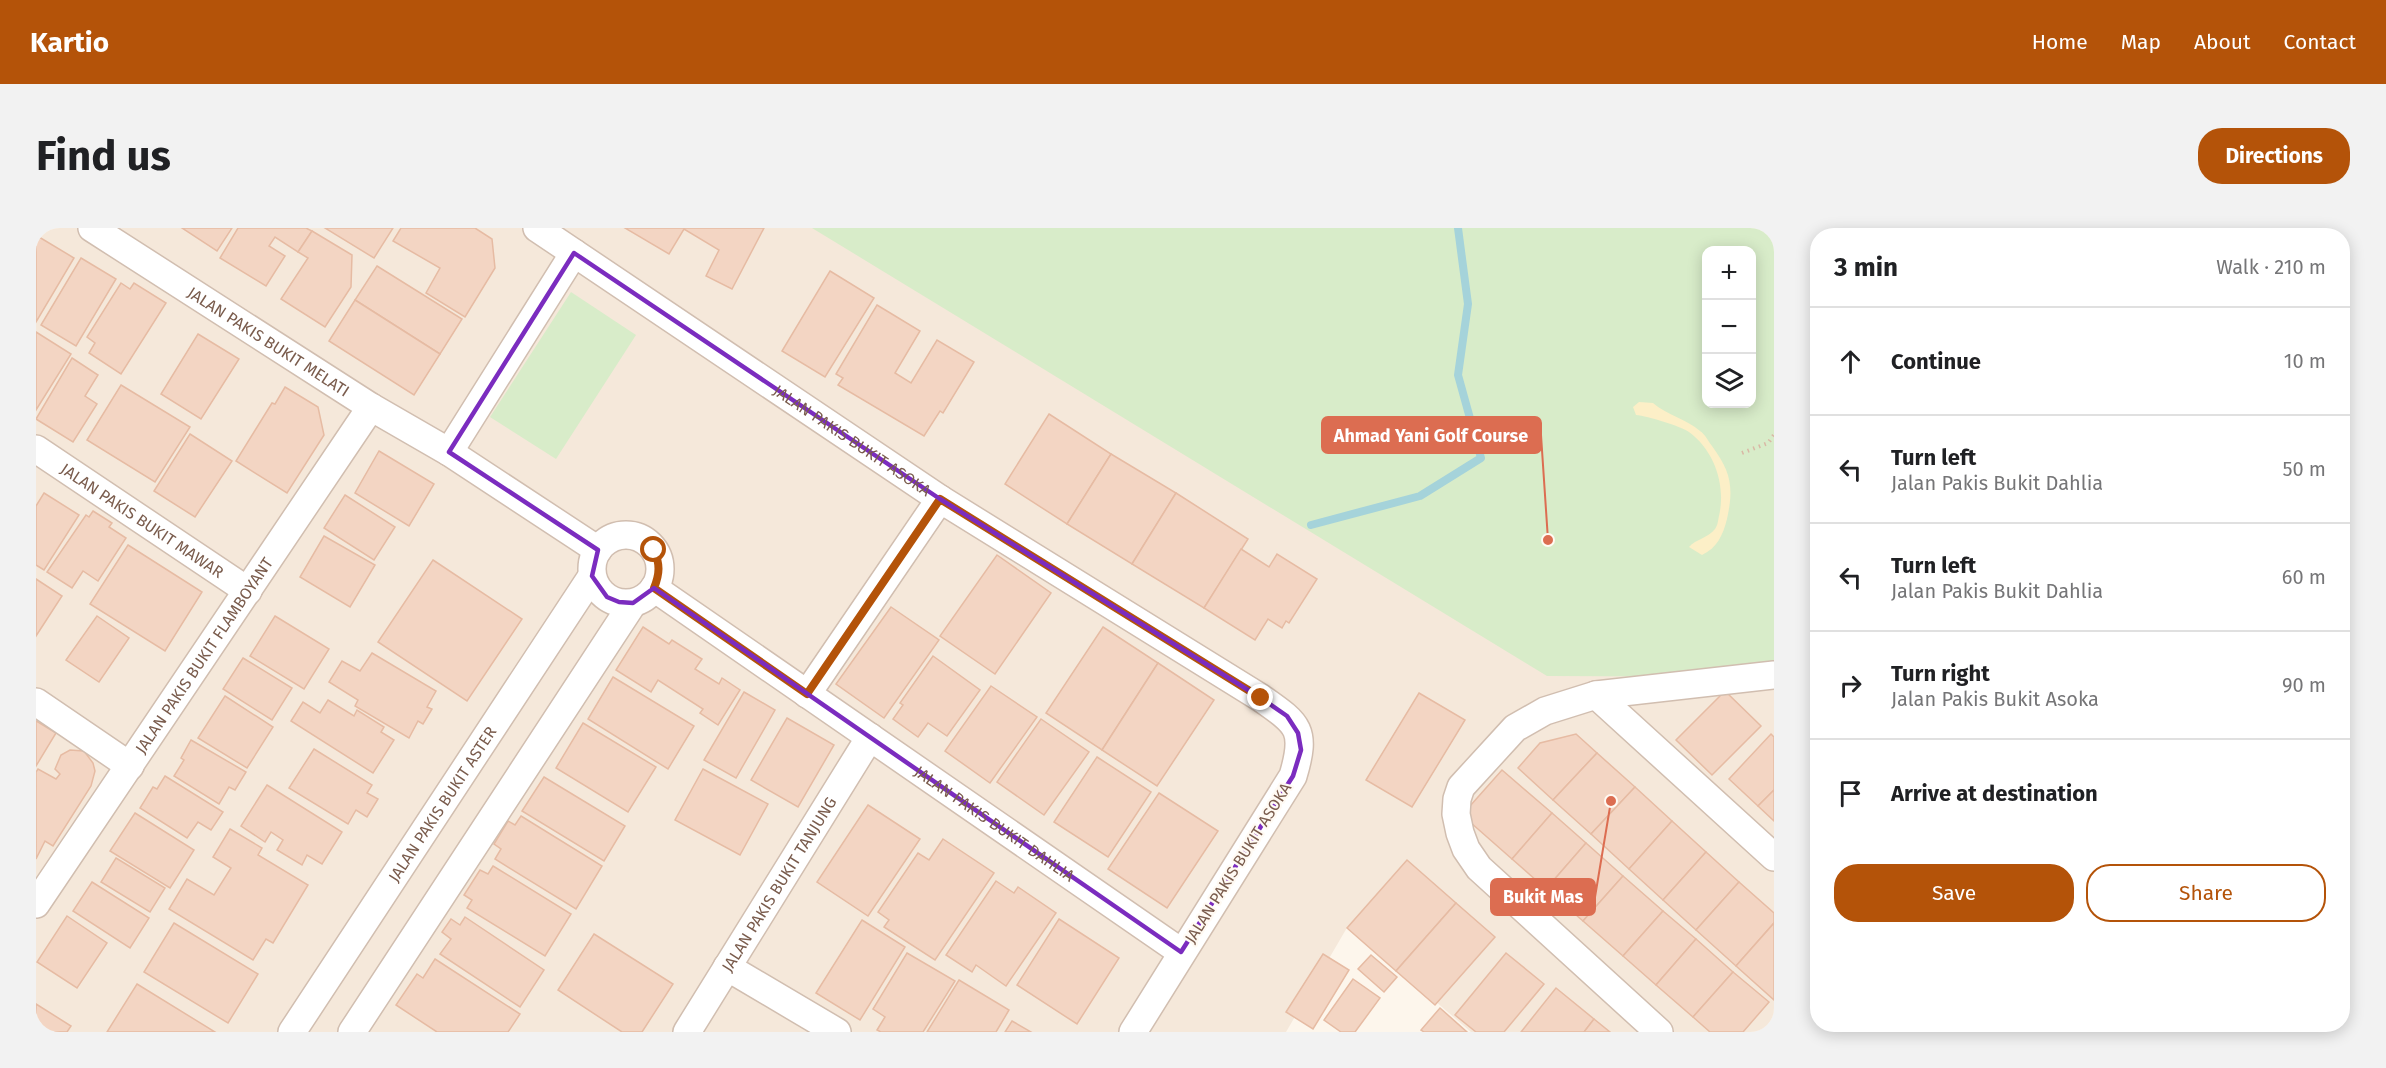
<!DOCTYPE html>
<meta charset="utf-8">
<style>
:root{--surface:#fff;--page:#f2f2f2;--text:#202124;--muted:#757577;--line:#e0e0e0;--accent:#b45309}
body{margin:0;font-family:"Fira Sans",sans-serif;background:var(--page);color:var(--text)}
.controls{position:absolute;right:18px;top:18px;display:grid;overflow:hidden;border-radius:12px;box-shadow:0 3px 15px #0003}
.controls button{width:54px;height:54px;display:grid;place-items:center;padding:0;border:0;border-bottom:2px solid var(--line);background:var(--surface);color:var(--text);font:30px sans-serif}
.stop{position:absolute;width:18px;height:18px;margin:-14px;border:4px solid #b45309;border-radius:50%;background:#fff}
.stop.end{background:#b45309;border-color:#fff;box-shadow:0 2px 6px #0008}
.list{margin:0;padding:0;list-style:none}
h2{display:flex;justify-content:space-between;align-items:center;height:78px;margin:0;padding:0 24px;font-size:26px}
h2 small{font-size:20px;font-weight:400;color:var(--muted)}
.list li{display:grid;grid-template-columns:39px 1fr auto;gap:18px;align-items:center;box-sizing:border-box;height:108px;padding:0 24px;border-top:2px solid var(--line)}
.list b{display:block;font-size:22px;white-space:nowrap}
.list p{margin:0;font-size:20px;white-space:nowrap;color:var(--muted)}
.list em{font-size:20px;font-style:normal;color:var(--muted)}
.actions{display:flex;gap:12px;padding:18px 24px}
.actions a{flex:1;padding:14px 0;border:2px solid var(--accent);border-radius:24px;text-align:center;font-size:21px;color:var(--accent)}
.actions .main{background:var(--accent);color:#fff}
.icon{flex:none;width:33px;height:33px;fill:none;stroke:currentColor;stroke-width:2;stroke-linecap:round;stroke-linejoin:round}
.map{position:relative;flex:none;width:1738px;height:804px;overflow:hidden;border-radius:24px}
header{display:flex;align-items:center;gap:36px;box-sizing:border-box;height:84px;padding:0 30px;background:var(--accent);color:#fff}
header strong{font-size:28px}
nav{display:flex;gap:33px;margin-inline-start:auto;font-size:21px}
.intro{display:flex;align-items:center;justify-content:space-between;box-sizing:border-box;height:144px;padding:0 36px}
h1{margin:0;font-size:42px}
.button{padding:15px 27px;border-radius:24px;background:var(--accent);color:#fff;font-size:21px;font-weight:700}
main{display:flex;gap:36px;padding:0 36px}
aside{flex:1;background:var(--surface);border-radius:24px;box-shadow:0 3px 15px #0003}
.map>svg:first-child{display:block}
.residential{fill:#f5e8da}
.green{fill:#d8ecc9;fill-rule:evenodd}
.sand{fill:#fcefc7}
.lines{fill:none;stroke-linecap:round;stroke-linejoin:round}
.stream{stroke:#a5d3da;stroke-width:8}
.building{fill:#f3d5c3;stroke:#e6bba3;stroke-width:1.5}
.minor-casing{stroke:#d1beb0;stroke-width:30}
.path{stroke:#d9b8a5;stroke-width:4;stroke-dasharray:1.5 4.5;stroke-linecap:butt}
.minor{stroke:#fff;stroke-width:27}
.route{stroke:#b45309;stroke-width:8}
.marked{fill:none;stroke:#7b2cbf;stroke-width:4.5;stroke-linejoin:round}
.labels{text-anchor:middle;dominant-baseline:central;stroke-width:4.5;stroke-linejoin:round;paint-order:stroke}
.street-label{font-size:16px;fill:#7a5c4d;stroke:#fffaf3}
.leader{fill:none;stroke:#dc6d51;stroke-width:2}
.callout-dot{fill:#dc6d51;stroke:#fffaf3;stroke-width:2}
.callout{fill:#dc6d51;stroke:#dc6d51;stroke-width:2}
.callout-label{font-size:18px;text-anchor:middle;font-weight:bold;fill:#fff}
</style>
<header>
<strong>Kartio</strong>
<nav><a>Home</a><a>Map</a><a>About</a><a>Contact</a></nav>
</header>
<div class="intro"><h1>Find us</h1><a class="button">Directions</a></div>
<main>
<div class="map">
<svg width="1738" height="804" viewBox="0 0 1738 804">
<rect width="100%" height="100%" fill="#fdf6ec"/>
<polygon class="residential" points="0,0 805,0 1738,449 1738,804 1435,804 1312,698 1250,804 0,804"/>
<g class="green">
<path d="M776 0H1738V449L1511 448ZM1670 22H1716V176H1670Z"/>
<polygon points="535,64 600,107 520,231 454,189"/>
</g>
<path class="sand" d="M1603 174 1617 175C1631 187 1650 191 1664 203 1669 206 1672 213 1676 218 1695 244 1698 259 1691 291 1687 307 1681 320 1666 327L1653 319C1660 311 1672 310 1679 301 1682 297 1682 292 1683 288 1690 258 1679 223 1653 204 1644 198 1612 188 1600 187L1597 179Z"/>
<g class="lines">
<polyline class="stream" points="1275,297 1384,268 1445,230 1422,147 1432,76 1422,0"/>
</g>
<g class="building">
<polygon points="146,0 196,0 181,23"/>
<polygon points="202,0 270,0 276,3 262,24 239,9 233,18 249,28 230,58 184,30"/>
<polygon points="289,0 357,0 338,30"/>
<polygon points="365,0 439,0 456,11 459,40 429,89 390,65 404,40 357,13"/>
<polygon points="589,0 728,0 696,61 670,48 683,22 648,1 633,26"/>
<polygon points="276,3 316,27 315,59 289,99 245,71 272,30 262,24"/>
<polygon points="3,9 38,30 0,94 0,14"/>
<polygon points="45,30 80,51 40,118 5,97"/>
<polygon points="341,38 426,91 404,126 319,72"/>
<polygon points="794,43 838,70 789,149 746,123"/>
<polygon points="85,55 94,61 98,55 130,75 85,146 53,125 59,115 51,109"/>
<polygon points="319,72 404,126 378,167 293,113"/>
<polygon points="841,77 884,103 859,145 875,155 901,112 938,134 907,185 904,183 888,208 802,157 807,150 800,146"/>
<polygon points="0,104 35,126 0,182"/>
<polygon points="162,106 203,131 165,191 125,166"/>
<polygon points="36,130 62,147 49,168 61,176 37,214 0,191"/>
<polygon points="85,157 154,199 119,254 51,212"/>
<polygon points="249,159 282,179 288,207 251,265 200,233 236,175 239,176"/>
<polygon points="1013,186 1075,226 1031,296 969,256"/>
<polygon points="154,206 196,233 159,289 118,263"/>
<polygon points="343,223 398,256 373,298 319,265"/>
<polygon points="1075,226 1140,265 1096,336 1031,296"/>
<polygon points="8,265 43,287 8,342 0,337 0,278"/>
<polygon points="1140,265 1212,311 1168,380 1096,336"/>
<polygon points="309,267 359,299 338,332 288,300"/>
<polygon points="57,283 76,295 73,299 90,310 62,353 47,343 36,360 11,344 50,287 53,289"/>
<polygon points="288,308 339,337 314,379 264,349"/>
<polygon points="92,317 166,364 129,423 54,376"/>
<polygon points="1205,321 1233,339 1241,326 1281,351 1253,395 1250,393 1246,400 1232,391 1219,412 1168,380"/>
<polygon points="961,327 1015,365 959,446 904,408"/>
<polygon points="397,332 486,391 431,473 342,414"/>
<polygon points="0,351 26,368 0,408"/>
<polygon points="855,379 903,412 848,490 800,456"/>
<polygon points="61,388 93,410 63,454 30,432"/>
<polygon points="239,388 293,421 268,461 214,428"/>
<polygon points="607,399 633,416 636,412 666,431 659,441 683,456 686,450 704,462 682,497 664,485 667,481 622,452 615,464 580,442"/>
<polygon points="1067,399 1122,435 1066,522 1010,485"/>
<polygon points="336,425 400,463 391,479 396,481 387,496 382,493 373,510 319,478 322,472 293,454 306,433 324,443"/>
<polygon points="897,428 944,462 911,508 892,495 882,509 857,491 867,477 864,475"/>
<polygon points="207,430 256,460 236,492 187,461"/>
<polygon points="1122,435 1178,472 1121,558 1066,522"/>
<polygon points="577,449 658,498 632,541 552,491"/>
<polygon points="955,458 1001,489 954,555 909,523"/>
<polygon points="1689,463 1725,498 1676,547 1640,512"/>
<polygon points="708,464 739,482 700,550 668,532"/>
<polygon points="1383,465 1429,492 1376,579 1330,552"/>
<polygon points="189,468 237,499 211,540 162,510"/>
<polygon points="292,472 318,488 321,482 348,499 345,504 358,512 337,545 255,493 267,474 284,485"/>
<polygon points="751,490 798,517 762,579 715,552"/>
<polygon points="1005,491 1053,524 1008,587 961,554"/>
<polygon points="0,493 20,505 0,538"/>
<polygon points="547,495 620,539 592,584 520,540"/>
<polygon points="1540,506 1561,525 1517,572 1482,540 1504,515"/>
<polygon points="1735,506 1738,509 1738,562 1722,578 1693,551"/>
<polygon points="155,512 210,544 199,562 193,559 183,576 138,548 148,532 145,530"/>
<polygon points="278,521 336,557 331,565 342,571 331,589 320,582 312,596 253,560"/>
<polygon points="34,522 48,523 57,535 59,543 55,558 17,618 9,613 0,631 0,544 2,541 20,551 24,546 19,541 25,527"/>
<polygon points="1561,525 1599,559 1555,606 1517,572"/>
<polygon points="1061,529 1115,564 1072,629 1018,594"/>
<polygon points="667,541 732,576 704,627 639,592"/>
<polygon points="1466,542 1516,585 1476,631 1426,587"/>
<polygon points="129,548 187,584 175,602 162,594 151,610 104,580 117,559 121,561"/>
<polygon points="508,549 589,598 568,633 486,583"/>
<polygon points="231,557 306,604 286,636 271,627 266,637 241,622 247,612 235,604 229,614 205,598"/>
<polygon points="1599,559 1636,593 1593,641 1555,606"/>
<polygon points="1738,562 1738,593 1722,578"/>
<polygon points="1123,565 1182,603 1131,680 1072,641"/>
<polygon points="832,577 884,611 832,688 781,654"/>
<polygon points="99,585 158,622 134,660 74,623"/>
<polygon points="1516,585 1550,615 1510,661 1476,631"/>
<polygon points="485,588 566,638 540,681 459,631 465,621 458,616 472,593 479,597"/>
<polygon points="1636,593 1670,624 1627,672 1593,641"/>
<polygon points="194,601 226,620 222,627 272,657 237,715 230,711 217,732 133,681 151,651 178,667 195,640 177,629"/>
<polygon points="907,611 958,645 899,732 848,699 853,692 842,684 882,625 893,632"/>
<polygon points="1550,615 1587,648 1547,693 1510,661"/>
<polygon points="1670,624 1703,654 1660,702 1627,672"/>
<polygon points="80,630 129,660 114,684 65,654"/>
<polygon points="1371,632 1420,675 1360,743 1311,700"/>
<polygon points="457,638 535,686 509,728 431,680 436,672 428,667 444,642 452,646"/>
<polygon points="1587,648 1627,683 1587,728 1547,693"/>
<polygon points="960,653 978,665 982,659 1020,685 970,758 940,737 936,744 910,727"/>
<polygon points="56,654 113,690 94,720 37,683"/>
<polygon points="1703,654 1738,685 1738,695 1700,738 1660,702"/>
<polygon points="1420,675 1459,709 1399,777 1360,743"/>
<polygon points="1627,683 1660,711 1620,757 1587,728"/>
<polygon points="31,688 71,715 41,760 1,734"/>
<polygon points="429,689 508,742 484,779 404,726 415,711 406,704 415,691 424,697"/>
<polygon points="1023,691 1083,730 1041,796 981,757"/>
<polygon points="826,692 869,719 824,792 780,765"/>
<polygon points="138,695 222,746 192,795 108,744"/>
<polygon points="1738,695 1738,772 1700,738"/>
<polygon points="558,706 637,756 606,804 586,804 522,762"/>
<polygon points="1660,711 1697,744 1657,789 1620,757"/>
<polygon points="871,725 919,753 887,804 845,804 841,802 849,789 837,781"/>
<polygon points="1470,725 1508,756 1468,804 1440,804 1419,787"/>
<polygon points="1287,726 1313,742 1277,801 1250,784"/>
<polygon points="1335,727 1361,749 1348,764 1322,741"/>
<polygon points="399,731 484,786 472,804 401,804 360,777 381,746 387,750"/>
<polygon points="1697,744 1733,774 1707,804 1674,804 1657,789"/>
<polygon points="1317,751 1344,770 1319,804 1305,804 1288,792"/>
<polygon points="923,752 973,782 960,804 891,804"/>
<polygon points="101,756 179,804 71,804"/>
<polygon points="1520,760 1558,791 1548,804 1485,804"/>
<polygon points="0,776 35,798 31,804 0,804"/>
<polygon points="1404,780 1431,804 1388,804 1385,802"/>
<polygon points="1558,791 1574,804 1548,804"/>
<polygon points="976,793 995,804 969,804"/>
</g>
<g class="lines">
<g class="minor-casing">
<g id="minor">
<path id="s1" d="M56 0 335 179 413 224 562 322"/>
<path id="s2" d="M501 0 904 271 1225 470C1262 496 1271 501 1257 548L1097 804"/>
<path id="s3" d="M0 221 212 363"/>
<polyline points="413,224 538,25"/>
<circle cx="590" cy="341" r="34"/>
<path id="s4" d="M618 360 1145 724"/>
<polyline points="771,466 904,271"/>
<polyline points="1560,467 1738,629"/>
<polyline points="0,474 94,538"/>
<path id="s5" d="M0 676 335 179"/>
<polyline points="691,739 801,804"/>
<path id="s6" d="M256 804 556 348"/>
<polyline points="316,804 597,375"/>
<path id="s7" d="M651 804 834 509"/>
<polyline points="1623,804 1443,640 1430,621 1424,605 1420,586 1421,571 1425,559 1479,500 1509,483 1560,467 1738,447"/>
</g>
</g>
<polyline class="path" points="1706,225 1732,215 1738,207"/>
<use href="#minor" class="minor"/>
</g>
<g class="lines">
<path class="route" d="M618 322C624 336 624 345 618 360L771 466 904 271 1225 470"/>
</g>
<path class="marked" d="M538 25 904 271 1225 470 1251 488 1262 505 1265 522 1257 548 1145 724 618 360 597 375 583 374 571 369 556 348 562 322 413 224Z"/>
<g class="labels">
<g class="street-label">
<text stroke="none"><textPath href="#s1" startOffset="210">JALAN PAKIS BUKIT MELATI</textPath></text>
<text stroke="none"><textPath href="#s2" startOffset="380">JALAN PAKIS BUKIT ASOKA</textPath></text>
<text stroke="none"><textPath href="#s3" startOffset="128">JALAN PAKIS BUKIT MAWAR</textPath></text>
<text stroke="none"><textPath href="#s5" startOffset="300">JALAN PAKIS BUKIT FLAMBOYANT</textPath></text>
<text stroke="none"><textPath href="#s6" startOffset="273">JALAN PAKIS BUKIT ASTER</textPath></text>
<text stroke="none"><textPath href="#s4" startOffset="414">JALAN PAKIS BUKIT DAHLIA</textPath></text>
<text transform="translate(1202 635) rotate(-58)">JALAN PAKIS BUKIT ASOKA</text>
<text stroke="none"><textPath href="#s7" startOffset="174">JALAN PAKIS BUKIT TANJUNG</textPath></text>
</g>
</g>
<path class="leader" d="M1512 312L1505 207M1575 573L1559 669"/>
<g class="callout-dot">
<circle cx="1512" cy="312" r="6"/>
<circle cx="1575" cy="573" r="6"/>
</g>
<g class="callout">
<rect x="1286" y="189" width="219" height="36" rx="6"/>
<rect x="1455" y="651" width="104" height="36" rx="6"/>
</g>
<g class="callout-label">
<text x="1395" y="214">Ahmad Yani Golf Course</text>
<text x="1507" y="675">Bukit Mas</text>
</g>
</svg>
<div class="controls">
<button>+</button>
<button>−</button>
<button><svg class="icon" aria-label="layers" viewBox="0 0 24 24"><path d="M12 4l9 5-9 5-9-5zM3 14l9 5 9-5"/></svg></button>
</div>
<div class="stop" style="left:618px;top:322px"></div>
<div class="stop end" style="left:1225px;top:470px"></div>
</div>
<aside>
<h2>3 min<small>Walk · 210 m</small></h2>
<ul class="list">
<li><svg class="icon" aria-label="ahead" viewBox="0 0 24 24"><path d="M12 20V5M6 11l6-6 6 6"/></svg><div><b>Continue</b></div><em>10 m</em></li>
<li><svg class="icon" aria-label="left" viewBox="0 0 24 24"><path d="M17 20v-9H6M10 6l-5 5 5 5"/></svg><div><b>Turn left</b><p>Jalan Pakis Bukit Dahlia</p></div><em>50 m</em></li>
<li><svg class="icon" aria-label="left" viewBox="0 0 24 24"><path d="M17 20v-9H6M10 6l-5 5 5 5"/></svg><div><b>Turn left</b><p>Jalan Pakis Bukit Dahlia</p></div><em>60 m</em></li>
<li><svg class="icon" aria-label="right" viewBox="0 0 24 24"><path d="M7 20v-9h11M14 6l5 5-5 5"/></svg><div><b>Turn right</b><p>Jalan Pakis Bukit Asoka</p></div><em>90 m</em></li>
<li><svg class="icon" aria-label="arrive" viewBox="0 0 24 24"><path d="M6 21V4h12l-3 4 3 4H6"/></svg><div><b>Arrive at destination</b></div></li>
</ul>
<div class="actions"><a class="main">Save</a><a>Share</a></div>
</aside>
</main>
